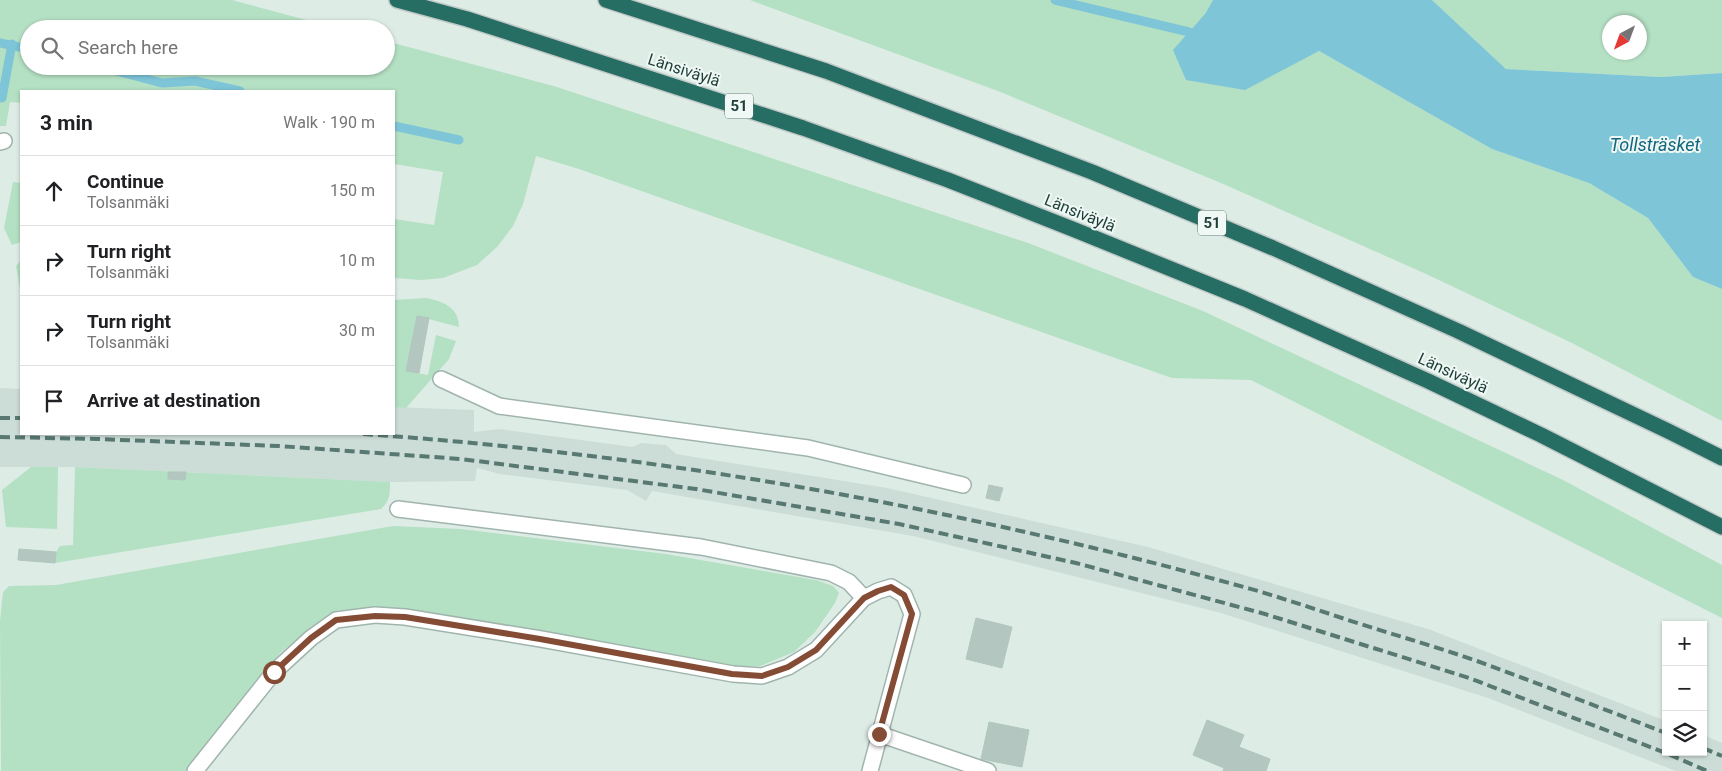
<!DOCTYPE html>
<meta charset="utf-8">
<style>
:root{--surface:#fff;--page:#f2f2f2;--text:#202124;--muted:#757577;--line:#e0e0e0}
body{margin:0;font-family:Roboto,sans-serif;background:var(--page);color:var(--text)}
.controls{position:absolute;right:15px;bottom:15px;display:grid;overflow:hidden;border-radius:0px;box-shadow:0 1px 4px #0004}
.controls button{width:45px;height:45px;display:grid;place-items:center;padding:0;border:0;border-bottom:1px solid var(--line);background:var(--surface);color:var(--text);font:25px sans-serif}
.compass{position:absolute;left:1602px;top:15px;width:45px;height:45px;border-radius:50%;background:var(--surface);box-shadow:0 1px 4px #0004;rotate:221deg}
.stop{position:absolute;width:15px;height:15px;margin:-11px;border:4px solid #844c35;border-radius:50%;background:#fff}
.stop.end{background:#844c35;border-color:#fff;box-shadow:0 1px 5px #0008}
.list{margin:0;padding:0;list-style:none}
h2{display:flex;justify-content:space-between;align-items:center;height:65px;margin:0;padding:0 20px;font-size:21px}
h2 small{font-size:16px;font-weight:400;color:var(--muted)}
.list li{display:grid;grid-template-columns:32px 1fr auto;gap:15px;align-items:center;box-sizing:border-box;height:70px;padding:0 20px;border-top:1px solid var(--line)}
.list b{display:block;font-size:19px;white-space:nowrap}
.list p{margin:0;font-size:16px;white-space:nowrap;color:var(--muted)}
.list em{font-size:16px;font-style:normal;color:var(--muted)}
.icon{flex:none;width:28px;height:28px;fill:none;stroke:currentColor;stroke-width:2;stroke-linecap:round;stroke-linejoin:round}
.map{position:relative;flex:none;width:1722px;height:771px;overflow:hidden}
.search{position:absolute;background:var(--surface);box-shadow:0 1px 4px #0004;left:20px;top:20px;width:375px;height:55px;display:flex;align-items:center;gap:12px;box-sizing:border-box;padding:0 18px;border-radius:28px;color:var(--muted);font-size:19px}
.panel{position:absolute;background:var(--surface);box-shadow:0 1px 4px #0004;left:20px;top:90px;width:375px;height:345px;border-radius:0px}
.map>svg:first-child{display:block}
.built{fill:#ccdcd6}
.green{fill:#b4e0c3;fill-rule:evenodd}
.water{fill:#7ec5d8}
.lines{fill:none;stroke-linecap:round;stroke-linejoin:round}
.stream{stroke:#7ec5d8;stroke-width:9}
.building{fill:#b3c7c0;stroke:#b0c6be}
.minor-casing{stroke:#a0b4ae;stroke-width:18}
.highway-casing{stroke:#c0c9c7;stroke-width:18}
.minor{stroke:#fff;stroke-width:15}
.highway{stroke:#266d63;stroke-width:15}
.rail{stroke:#577972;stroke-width:4;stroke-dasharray:10 5;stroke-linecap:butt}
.route{stroke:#844c35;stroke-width:6}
.labels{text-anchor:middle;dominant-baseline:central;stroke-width:4;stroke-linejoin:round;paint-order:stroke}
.shield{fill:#eff8f4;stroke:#5c7570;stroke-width:1}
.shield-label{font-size:15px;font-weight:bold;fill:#1d3d37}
.street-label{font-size:16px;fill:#1d3d37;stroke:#eff8f4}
.water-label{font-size:18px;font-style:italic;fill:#116680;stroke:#eff8f4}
</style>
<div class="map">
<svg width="1722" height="771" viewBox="0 0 1722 771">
<rect width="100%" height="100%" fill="#deece6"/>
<polygon class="built" points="0,388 21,389 21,434 394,434 394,407 474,410 474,432 499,429 633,447 641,443 666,445 676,454 887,488 1148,547 1428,629 1666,721 1666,752 1703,752 1703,735 1722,743 1722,771 1676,771 1488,698 1221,613 913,536 652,491 646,501 627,490 500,474 477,468 475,481 390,482 75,467 0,467"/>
<g class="green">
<polygon points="0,0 232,0 340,29 29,29 29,66 386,66 386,41 557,87 1028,243 1203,311 1561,479 1722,565 1722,618 1251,380 1172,378 579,169 536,156 523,204 513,226 498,246 477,265 443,278 421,280 394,278 394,219 434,225 443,172 394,164 394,91 21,91 21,103 10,102 6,126 0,126"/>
<polygon points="750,0 1213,0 1205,14 1290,65 1319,51 1492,149 1589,183 1648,218 1693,277 1722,289 1722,421 1572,343 1424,273 1221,183 998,91"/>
<path d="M1432 0H1722V73L1661 77 1506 69ZM1610 22H1640V52H1610Z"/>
<polygon points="13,182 21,183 21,242 12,245 4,228"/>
<polygon points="21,260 21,293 16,266"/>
<path d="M426 298C442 301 459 307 459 327L417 316 406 371 428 375 436 335 456 341 449 359 406 408 394 407V300Z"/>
<polygon points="31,467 58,467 57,529 6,527 2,490"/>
<path d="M75 467 390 482C390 494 390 501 381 509L55 563 56 552 60 546 73 545Z"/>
<polygon points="393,526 461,529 666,554 816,580 833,586 839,593 835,603 815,632 794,652 760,666 720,666 397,609 338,610 314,625 280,653 189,771 1,771 0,621 3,592 9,586 56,585"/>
</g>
<polygon class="water" points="1213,0 1432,0 1506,69 1661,77 1722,73 1722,289 1693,277 1648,218 1589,183 1492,149 1319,51 1245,90 1186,80 1173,50 1205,14"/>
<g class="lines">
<g class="stream">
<polyline points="1055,0 1189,32"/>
<polyline points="0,43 29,49"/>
<polyline points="97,66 162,83 195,81 240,91"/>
<polyline points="2,98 12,44"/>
<polyline points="394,126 459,140"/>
</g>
</g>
<g class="building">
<polygon points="417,316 429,318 419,373 406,371"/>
<polygon points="168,472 186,472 185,480 168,479"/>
<polygon points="989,485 1003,488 999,501 986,498"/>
<polygon points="19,549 56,552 55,563 18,560"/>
<polygon points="976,618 1012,627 1002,668 966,659"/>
<polygon points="1207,720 1244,735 1239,747 1270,759 1266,771 1223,771 1224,768 1193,755"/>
<polygon points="989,722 1029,730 1022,767 981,759"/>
</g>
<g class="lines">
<g class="minor-casing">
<g id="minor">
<polyline points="0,142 4,141"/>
<polyline points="441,379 499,406 808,448 963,485"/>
<polyline points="398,509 701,547 831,573 849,582 864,598"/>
<polyline points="879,734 988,771"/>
<polyline points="195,771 274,672 311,638 336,620 375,615 405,617 541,639 733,674 762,676 788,667 816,650 864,598 878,591 891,587 904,595 912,614 870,771"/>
</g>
</g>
<g class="highway-casing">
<g id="highway">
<polyline points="397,0 467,19 803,128 948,180 1075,230 1245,299 1428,381 1541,435 1722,527"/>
<polyline points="606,0 826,71 1092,172 1273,248 1458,331 1668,431 1722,458"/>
</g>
</g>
<use href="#minor" class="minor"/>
<use href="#highway" class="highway"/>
<g class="rail">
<polyline points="0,418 21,418"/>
<path d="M363 434C666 455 966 509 1258 591 1288 600 1318 610 1348 620 1391 634 1434 646 1477 661 1540 684 1603 709 1666 733"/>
<polyline points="0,437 97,439 279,446 461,459 696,489 899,524 1076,563 1265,614 1469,678 1666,753 1707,771"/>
<polyline points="1703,748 1722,756"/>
</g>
</g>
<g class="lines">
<polyline class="route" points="274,672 311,638 336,620 375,616 405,617 540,639 732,674 762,676 788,667 816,650 864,598 878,591 891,587 904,595 912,614 879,734"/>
</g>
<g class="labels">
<g class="shield">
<rect x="725" y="93.5" width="28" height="25" rx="4"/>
<rect x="1198" y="210.5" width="28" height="25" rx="4"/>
</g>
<g class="shield-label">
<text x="739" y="106">51</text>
<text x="1212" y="223">51</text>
</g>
<g class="street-label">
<text transform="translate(684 70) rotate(18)">Länsiväylä</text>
<text transform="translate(1080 213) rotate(22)">Länsiväylä</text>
<text transform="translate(1453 373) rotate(25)">Länsiväylä</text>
</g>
<g class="water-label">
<text x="1655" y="144">Tollsträsket</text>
</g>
</g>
</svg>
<div class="controls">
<button>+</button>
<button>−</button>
<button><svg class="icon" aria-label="layers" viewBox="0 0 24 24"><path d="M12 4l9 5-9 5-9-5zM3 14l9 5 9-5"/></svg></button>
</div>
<svg class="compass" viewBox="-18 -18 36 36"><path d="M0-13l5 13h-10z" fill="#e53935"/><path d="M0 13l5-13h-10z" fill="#757577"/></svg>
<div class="stop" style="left:274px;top:672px"></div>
<div class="stop end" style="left:879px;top:734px"></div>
<div class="search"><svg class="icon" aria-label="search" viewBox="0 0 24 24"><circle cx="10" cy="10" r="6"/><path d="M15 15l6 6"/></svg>Search here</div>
<section class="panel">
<h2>3 min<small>Walk · 190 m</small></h2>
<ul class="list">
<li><svg class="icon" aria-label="ahead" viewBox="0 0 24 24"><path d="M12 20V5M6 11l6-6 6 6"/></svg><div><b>Continue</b><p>Tolsanmäki</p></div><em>150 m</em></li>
<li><svg class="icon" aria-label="right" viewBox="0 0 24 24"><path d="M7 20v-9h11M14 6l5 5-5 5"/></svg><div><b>Turn right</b><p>Tolsanmäki</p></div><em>10 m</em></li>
<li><svg class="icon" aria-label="right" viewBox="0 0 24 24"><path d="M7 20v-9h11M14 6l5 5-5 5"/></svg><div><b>Turn right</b><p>Tolsanmäki</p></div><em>30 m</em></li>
<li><svg class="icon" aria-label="arrive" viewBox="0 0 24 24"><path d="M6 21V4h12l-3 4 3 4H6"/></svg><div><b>Arrive at destination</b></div></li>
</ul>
</section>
</div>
